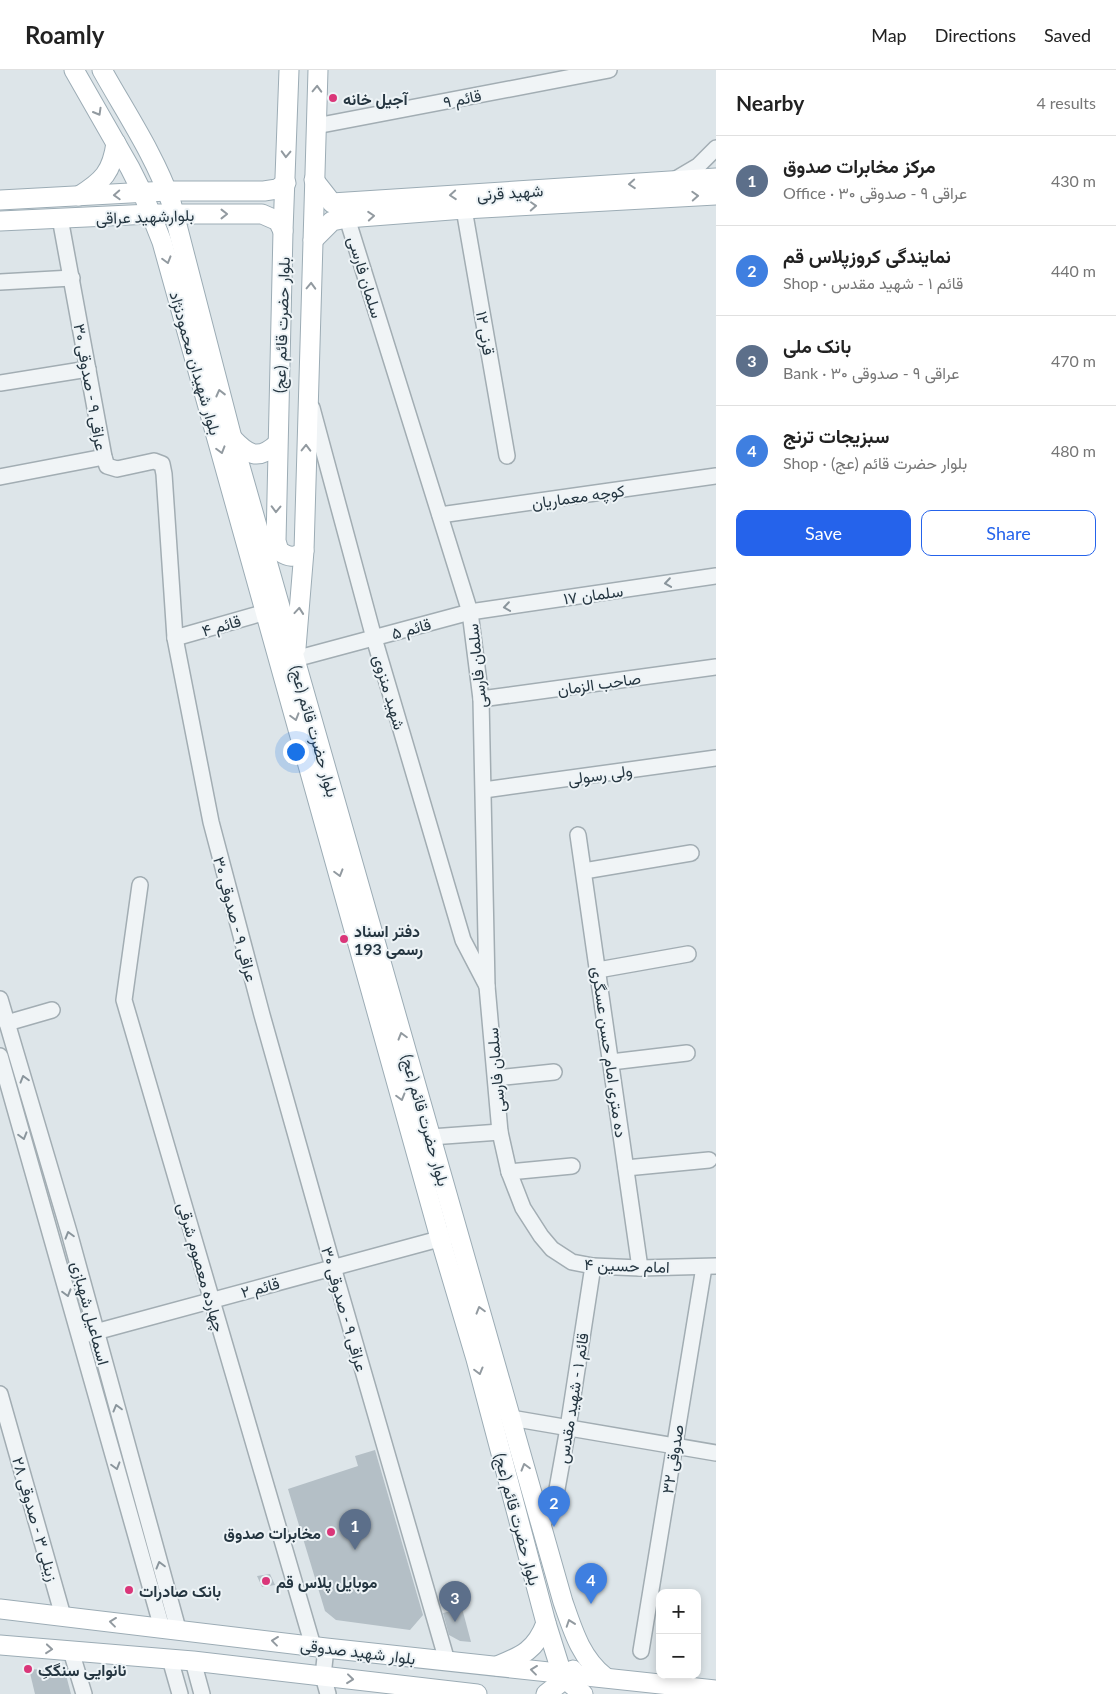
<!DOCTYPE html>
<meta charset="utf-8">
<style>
:root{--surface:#fff;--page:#f2f2f2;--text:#222;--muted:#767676;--line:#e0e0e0;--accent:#2563eb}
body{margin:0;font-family:Lato,Vazirmatn,sans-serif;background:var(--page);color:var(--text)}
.controls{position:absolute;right:15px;bottom:15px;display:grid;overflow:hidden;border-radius:10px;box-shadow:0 2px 8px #0003}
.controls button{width:45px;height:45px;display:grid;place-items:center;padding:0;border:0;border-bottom:1px solid var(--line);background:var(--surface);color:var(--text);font:25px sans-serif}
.you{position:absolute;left:295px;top:681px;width:18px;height:18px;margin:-12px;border:4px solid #fff;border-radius:50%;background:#1a73e8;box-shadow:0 0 0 8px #1a73e833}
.badge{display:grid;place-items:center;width:32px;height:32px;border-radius:50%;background:var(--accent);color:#fff;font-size:16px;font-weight:700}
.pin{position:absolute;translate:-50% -41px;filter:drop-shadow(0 1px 2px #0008)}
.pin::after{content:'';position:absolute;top:26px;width:18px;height:15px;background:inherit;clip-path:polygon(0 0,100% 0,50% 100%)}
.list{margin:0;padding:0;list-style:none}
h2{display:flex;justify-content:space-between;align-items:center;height:65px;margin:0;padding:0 20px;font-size:21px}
h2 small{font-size:16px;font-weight:400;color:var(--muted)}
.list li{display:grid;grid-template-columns:32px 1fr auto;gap:15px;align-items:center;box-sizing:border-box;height:90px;padding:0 20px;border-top:1px solid var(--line)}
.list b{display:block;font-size:19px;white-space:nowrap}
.list p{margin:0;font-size:16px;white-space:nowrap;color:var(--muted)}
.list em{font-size:16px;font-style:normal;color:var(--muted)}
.actions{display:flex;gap:10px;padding:15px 20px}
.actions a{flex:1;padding:11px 0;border:1px solid var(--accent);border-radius:10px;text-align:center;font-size:18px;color:var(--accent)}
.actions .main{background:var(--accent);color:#fff}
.map{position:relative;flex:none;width:716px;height:1624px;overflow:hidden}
header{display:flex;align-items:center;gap:30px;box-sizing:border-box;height:70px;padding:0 25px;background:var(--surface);border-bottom:1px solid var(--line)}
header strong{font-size:24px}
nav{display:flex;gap:28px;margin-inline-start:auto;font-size:18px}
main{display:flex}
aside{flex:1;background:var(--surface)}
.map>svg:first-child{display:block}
.building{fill:#b4bfc6}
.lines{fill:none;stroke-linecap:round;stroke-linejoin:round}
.minor-casing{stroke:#a2adb3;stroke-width:18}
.major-casing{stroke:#9cacb5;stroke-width:21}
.minor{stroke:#f0f4f6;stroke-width:15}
.major{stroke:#fff;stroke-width:19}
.oneway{stroke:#929aa0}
.oneway2{stroke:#8a959c}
.poi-dot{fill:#da3679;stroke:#edf3f6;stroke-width:2}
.labels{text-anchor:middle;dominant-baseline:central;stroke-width:4;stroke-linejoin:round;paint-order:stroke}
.poi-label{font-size:16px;font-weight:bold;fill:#253641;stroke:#edf3f6;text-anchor:start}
.street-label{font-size:16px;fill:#253641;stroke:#edf3f6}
</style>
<header>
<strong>Roamly</strong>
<nav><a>Map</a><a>Directions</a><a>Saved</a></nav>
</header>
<main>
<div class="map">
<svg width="716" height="1624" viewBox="0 0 716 1624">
<rect width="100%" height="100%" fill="#dde5e9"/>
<g class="building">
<polygon points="375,1380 423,1545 410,1560 336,1550 325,1541 288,1419 358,1396 355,1386"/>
<polygon points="270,1504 275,1515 262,1517 257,1506"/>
<polygon points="462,1538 471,1572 460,1571 449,1565 443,1543"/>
<polygon points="29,1599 65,1601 71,1624 35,1624"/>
</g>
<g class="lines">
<g class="minor-casing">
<g id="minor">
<polyline points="316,56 609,0"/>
<polyline points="676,109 698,96 716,78"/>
<polyline points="464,139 507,386"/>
<polyline points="60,148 104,387 107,396 117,399 154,391 162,394 164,404 175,568 211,752 262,945 333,1197 447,1591"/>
<polyline points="347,148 470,542 481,629 487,916 500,1062 509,1102 523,1138 541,1166 552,1179 572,1192 593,1196 640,1198 716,1196"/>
<polyline points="0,212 72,208"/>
<polyline points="0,313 88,299"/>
<polyline points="312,338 374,568 463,870 487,916"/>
<polyline points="0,407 104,387"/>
<polyline points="440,445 716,406"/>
<polyline points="175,568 266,542"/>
<polyline points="295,589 470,542 716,506"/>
<polyline points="481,629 716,597"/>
<polyline points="484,720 716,688"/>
<polyline points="578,765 640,1198"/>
<polyline points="584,801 691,783"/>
<polyline points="140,815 124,930 313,1576"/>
<polyline points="598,900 688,884"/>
<polyline points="0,929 69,1162 178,1559"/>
<polyline points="7,953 52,940"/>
<polyline points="0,986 162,1558"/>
<polyline points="611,992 687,983"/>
<polyline points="496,1008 554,1002"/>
<polyline points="431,1067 500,1062"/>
<polyline points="626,1098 709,1090"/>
<polyline points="509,1102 572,1096"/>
<polyline points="88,1264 450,1166"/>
<polyline points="0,1324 63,1546"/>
<polyline points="511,1348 716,1383"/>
<polyline points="542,1457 557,1419 568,1358 593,1196"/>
<polyline points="326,1578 323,1606 328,1624"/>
<polyline points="71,1581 84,1624"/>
<polyline points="641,1581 704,1197"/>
<polyline points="170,1589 180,1624"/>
<polyline points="193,1591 202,1624"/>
</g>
</g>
<g class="major-casing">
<g id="major">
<polyline points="74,0 130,98 143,124 162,172 440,1168 476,1289 546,1553 562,1604 565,1609 583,1624"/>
<path d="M102 0C126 43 155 86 171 132L232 368 563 1532C573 1561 581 1588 605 1607"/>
<path d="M289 0 283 161 276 471 279 481C288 487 295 489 304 481"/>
<polyline points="314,110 332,133 716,108"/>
<path d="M79 126C103 111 112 102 116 73"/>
<polyline points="0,130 167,121 264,121 277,119 286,113"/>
<polyline points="0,151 151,144 262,144 278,151 283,161"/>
<polyline points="313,170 332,151 347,148 464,139 716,125"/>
<path d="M232 368C248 385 258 391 277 374"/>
<polyline points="296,578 304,481 318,0"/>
<polyline points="0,1539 326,1578 716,1620"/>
<polyline points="0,1575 193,1591 477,1624"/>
<path d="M497 1596C522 1586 536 1580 546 1553"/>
<polyline points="546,1624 565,1609 573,1600"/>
</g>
</g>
<use href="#minor" class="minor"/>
<use href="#major" class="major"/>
</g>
<defs><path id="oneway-chevron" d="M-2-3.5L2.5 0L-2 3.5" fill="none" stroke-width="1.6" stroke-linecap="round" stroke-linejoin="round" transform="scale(1.25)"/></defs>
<g class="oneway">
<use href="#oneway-chevron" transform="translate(317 19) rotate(-88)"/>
<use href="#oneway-chevron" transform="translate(98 42) rotate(60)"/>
<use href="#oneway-chevron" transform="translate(286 84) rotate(92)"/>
<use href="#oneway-chevron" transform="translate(632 114) rotate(176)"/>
<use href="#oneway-chevron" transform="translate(117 125) rotate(177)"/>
<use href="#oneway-chevron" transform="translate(453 125) rotate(176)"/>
<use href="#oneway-chevron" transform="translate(695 126) rotate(-3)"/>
<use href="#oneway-chevron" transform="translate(533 136) rotate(-3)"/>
<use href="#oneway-chevron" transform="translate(224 144)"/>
<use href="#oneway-chevron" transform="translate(371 146) rotate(-4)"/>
<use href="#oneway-chevron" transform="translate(167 190) rotate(74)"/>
<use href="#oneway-chevron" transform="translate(311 216) rotate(-88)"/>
<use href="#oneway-chevron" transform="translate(220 323) rotate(-104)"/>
<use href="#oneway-chevron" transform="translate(306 378) rotate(-89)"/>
<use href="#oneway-chevron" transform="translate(221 380) rotate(74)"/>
<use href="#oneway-chevron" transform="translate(276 439) rotate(91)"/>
<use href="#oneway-chevron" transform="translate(299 541) rotate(-85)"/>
<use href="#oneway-chevron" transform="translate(295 647) rotate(74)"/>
<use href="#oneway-chevron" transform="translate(339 803) rotate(74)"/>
<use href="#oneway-chevron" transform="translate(402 966) rotate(-106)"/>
<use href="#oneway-chevron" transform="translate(401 1027) rotate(74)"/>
<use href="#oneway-chevron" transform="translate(480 1240) rotate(-106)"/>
<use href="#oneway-chevron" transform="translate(479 1301) rotate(75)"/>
<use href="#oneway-chevron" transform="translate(525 1397) rotate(-106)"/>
<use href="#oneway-chevron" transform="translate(113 1552) rotate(-173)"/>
<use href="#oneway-chevron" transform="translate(570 1553) rotate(-109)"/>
<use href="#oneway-chevron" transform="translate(275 1571) rotate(-173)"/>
<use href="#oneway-chevron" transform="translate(49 1579) rotate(5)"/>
<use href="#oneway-chevron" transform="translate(534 1600) rotate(-173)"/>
<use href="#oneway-chevron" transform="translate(350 1609) rotate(6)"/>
</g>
<g class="oneway2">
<use href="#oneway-chevron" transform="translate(668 513) rotate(172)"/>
<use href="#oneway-chevron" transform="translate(507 537) rotate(172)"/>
<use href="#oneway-chevron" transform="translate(24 1009) rotate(-106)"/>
<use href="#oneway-chevron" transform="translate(23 1066) rotate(74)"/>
<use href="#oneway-chevron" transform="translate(69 1165) rotate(-106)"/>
<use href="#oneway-chevron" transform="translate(67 1223) rotate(74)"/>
<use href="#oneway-chevron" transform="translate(117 1338) rotate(-105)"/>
<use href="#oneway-chevron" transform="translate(116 1396) rotate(74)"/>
<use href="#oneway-chevron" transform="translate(160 1495) rotate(-105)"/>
</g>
<g class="poi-dot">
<circle cx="333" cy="28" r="5"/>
<circle cx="344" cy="869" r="5"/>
<circle cx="331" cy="1462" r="5"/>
<circle cx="266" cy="1511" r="5"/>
<circle cx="129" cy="1520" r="5"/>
<circle cx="28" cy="1599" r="5"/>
</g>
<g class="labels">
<g class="poi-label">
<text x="343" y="28">آجیل خانه</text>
<text x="354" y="860">دفتر اسناد<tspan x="354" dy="18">رسمی 193</tspan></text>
<text x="321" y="1462" text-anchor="end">مخابرات صدوق</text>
<text x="276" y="1511">موبایل پلاس قم</text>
<text x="139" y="1520">بانک صادرات</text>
<text x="38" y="1599">نانوایی سنگکِ</text>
</g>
<g class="street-label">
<text transform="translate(462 28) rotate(-11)">قائم ۹</text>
<text transform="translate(510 122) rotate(-4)">شهید قرنی</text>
<text transform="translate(145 146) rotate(-2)">بلوارشهید عراقی</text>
<text transform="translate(366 207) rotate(73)">سلمان فارسی</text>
<text transform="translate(281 255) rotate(-88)">بلوار حضرت قائم (عج)</text>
<text transform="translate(486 263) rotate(80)">قرنی ۱۲</text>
<text transform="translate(196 293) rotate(74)">بلوار شهیدان محمودنژاد</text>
<text transform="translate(91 317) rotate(80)">عراقی ۹ - صدوقی ۳۰</text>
<text transform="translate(578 426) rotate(-8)">کوچه معماریان</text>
<text transform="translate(593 524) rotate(-8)">سلمان ۱۷</text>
<text transform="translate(221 555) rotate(-16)">قائم ۴</text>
<text transform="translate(411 558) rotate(-15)">قائم ۵</text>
<text transform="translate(476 596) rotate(-96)">سلمان فارسی</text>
<text transform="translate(599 613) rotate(-8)">صاحب الزمان</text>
<text transform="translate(390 622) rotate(74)">شهید منزوی</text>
<text transform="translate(315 661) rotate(74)">بلوار حضرت قائم (عج)</text>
<text transform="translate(600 704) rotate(-8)">ولی رسولی</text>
<text transform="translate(236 849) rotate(75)">عراقی ۹ - صدوقی ۳۰</text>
<text transform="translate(610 982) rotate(82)">ده متری امام حسن عسگری</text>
<text transform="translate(495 1000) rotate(-95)">سلمان فارسی</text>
<text transform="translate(426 1050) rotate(74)">بلوار حضرت قائم (عج)</text>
<text transform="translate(627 1195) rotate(2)">امام حسین ۴</text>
<text transform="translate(202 1197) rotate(74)">چهارده معصوم شرقی</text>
<text transform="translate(260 1217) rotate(-15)">قائم ۲</text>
<text transform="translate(345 1239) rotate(74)">عراقی ۹ - صدوقی ۳۰</text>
<text transform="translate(91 1243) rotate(75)">اسماعیل شهبازی</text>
<text transform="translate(572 1328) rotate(-81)">قائم ۱ - شهید مقدس</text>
<text transform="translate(672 1389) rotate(-81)">صدوقی ۳۲</text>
<text transform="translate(36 1449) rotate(74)">زینلی ۳ - صدوقی ۲۸</text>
<text transform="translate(518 1449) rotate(75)">بلوار حضرت قائم (عج)</text>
<text transform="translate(358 1581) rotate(7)">بلوار شهید صدوقی</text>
</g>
</g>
</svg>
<div class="controls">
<button>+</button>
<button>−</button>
</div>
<div class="you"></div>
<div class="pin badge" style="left:355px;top:1480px;background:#5c6f8a">1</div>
<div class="pin badge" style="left:554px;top:1457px;background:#3f7fe0">2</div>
<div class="pin badge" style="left:455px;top:1552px;background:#5c6f8a">3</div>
<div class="pin badge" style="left:591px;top:1534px;background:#3f7fe0">4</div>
</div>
<aside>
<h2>Nearby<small>4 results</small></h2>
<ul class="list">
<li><span class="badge" style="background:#5c6f8a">1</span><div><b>مرکز مخابرات صدوق</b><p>Office · عراقی ۹ - صدوقی ۳۰</p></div><em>430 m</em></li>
<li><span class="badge" style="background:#3f7fe0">2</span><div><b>نمایندگی کروزپلاس قم</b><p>Shop · قائم ۱ - شهید مقدس</p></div><em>440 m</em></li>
<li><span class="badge" style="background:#5c6f8a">3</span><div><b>بانک ملی</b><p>Bank · عراقی ۹ - صدوقی ۳۰</p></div><em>470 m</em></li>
<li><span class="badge" style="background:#3f7fe0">4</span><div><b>سبزیجات ترنج</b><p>Shop · بلوار حضرت قائم (عج)</p></div><em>480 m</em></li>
</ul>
<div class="actions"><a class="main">Save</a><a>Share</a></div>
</aside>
</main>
